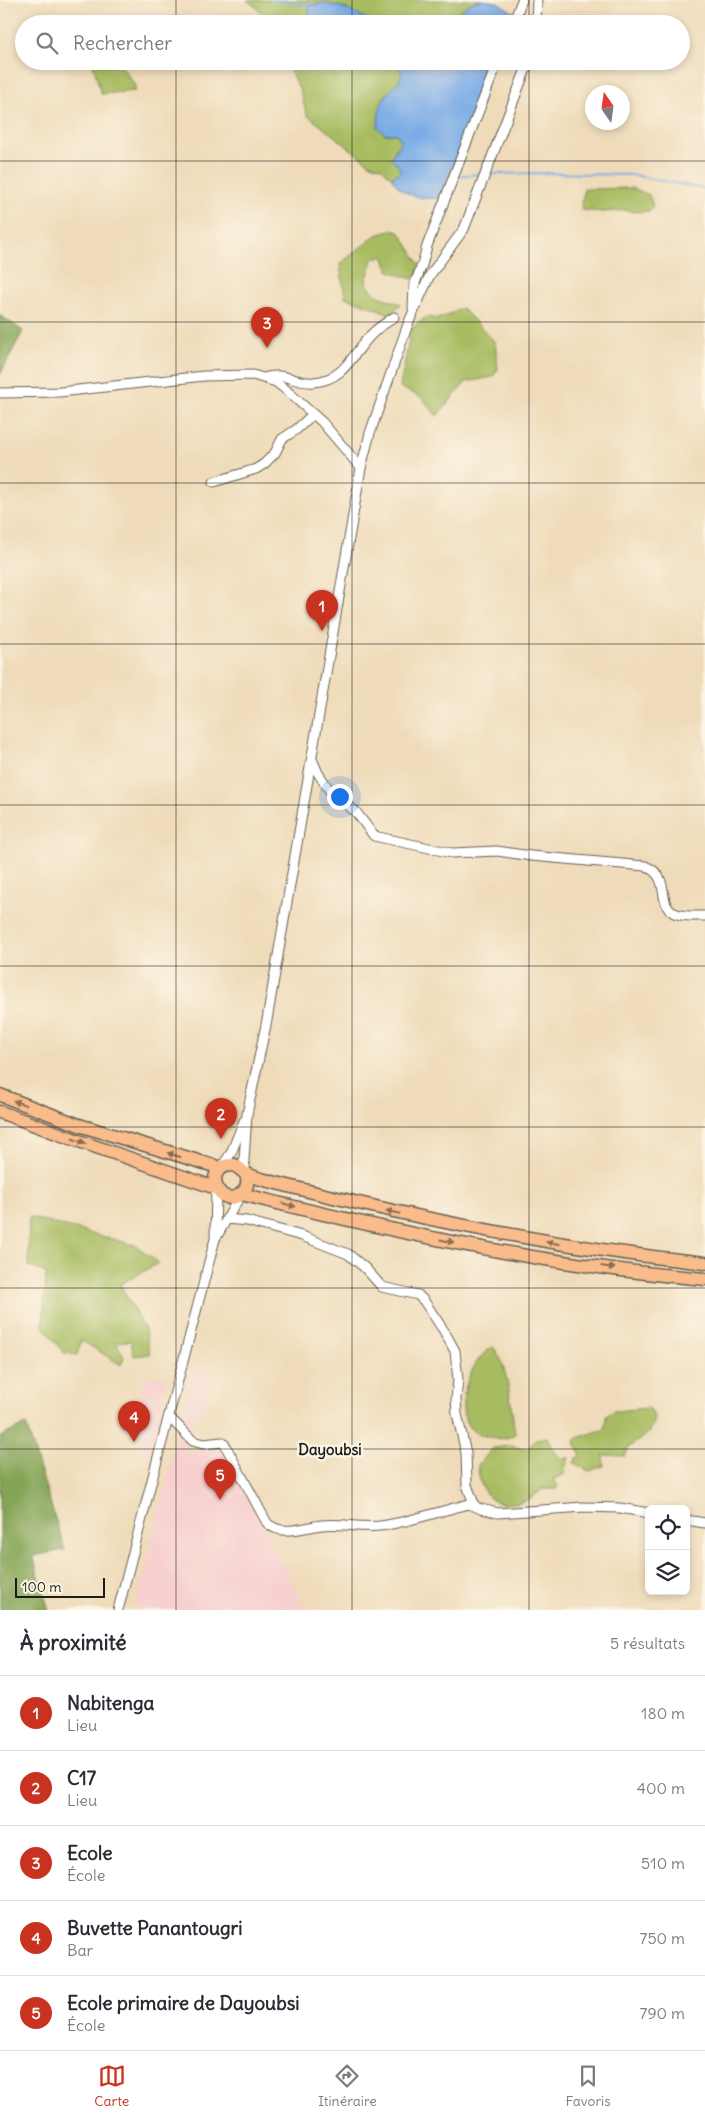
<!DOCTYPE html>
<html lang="fr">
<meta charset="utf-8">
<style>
:root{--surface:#fff;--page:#f7f7f7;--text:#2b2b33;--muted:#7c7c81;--line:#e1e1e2;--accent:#c8321e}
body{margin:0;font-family:Delius,sans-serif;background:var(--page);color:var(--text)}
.controls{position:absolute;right:15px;bottom:15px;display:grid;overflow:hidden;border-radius:8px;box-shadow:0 2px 8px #0003}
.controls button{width:45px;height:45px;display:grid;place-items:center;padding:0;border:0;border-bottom:1px solid var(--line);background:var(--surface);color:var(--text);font:25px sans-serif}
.compass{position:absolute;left:585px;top:85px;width:45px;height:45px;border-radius:50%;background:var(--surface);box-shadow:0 2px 8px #0003;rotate:347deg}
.scale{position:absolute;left:15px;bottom:12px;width:90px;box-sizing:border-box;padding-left:5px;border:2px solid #1c1c1c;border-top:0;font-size:14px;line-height:18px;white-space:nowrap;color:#1c1c1c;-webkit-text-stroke:4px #fcf5e5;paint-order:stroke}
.you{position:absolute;left:339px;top:796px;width:18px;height:18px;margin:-12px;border:4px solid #fff;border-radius:50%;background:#1a73e8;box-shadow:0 0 0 8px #1a73e833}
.badge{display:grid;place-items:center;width:32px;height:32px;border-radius:50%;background:var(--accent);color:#fff;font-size:16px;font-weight:700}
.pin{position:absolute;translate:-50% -41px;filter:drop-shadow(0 1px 2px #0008)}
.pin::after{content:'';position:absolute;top:26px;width:18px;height:15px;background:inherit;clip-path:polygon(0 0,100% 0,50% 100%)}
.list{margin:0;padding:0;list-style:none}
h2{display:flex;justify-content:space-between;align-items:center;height:65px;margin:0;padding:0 20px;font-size:21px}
h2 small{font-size:16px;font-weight:400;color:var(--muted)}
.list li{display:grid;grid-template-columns:32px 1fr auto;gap:15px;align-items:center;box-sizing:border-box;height:75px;padding:0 20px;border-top:1px solid var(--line)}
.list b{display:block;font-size:19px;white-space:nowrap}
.list p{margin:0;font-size:16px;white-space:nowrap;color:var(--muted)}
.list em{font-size:16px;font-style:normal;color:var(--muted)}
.icon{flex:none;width:28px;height:28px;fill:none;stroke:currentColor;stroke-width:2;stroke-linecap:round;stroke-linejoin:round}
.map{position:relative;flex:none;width:705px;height:1610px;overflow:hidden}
.search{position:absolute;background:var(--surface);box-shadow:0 2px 8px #0003;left:15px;right:15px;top:15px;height:55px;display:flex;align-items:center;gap:12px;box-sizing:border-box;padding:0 18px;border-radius:28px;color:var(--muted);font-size:19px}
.sheet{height:440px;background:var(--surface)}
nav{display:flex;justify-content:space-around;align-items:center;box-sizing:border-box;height:70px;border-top:1px solid var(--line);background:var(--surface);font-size:14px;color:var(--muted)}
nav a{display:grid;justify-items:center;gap:2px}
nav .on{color:var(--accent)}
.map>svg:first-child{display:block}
.built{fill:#f7d0cf}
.green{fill:#a7bc61;stroke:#626c3e}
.forest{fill:#85a457;stroke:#50603a}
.water{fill:#7aace6;stroke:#4b6481}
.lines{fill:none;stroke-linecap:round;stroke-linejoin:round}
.stream{stroke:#7aace6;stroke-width:2}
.minor-casing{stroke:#665f53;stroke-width:11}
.highway-casing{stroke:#665f53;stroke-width:15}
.minor{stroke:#fff;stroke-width:9}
.highway{stroke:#f9bc8a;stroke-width:12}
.oneway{fill:#8a6c53}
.grid{fill:none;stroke:#1c1c1c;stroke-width:1;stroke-opacity:0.55}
.labels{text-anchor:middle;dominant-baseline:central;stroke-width:5;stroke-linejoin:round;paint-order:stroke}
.quarter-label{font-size:15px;font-weight:bold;fill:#1c1c1c;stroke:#fcf5e5}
</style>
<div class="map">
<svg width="705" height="1610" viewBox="0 0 705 1610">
<rect width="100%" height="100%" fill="#fcf5e5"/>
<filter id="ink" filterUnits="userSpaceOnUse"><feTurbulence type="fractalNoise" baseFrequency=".02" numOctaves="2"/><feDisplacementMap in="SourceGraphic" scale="10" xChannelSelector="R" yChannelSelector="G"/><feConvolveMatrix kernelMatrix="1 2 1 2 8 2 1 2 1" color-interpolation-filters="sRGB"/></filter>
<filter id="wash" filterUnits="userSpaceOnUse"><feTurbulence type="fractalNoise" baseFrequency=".0096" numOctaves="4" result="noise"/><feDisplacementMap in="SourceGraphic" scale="20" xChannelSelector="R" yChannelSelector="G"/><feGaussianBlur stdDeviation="1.12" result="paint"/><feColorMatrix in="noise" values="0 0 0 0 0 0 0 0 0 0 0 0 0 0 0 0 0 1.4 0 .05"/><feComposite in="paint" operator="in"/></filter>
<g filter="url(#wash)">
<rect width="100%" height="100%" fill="#efdbb9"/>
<g class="built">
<polygon points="194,1367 205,1367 204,1380 209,1381 204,1414 194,1412 184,1455 221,1445 306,1610 135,1610"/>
<polygon points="167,1376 149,1459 141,1456 144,1440 128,1433 124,1425 131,1399 137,1400 144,1377"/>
</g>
<g class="green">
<path d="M247 0H481C466 4 459 9 455 24H378L342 7 323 3 309 14 315 24H276Z"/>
<polygon points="98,61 118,61 135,85 135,91 101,94 93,64"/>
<path d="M287 61H344C358 75 379 65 398 66L402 73 400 82 384 97 385 134H397L401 141 400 173 391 177 381 167 370 164 307 115 300 91 289 69Z"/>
<polygon points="633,188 649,195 653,206 649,211 633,212 627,210 603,212 581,210 584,189"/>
<polygon points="394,230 399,231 420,265 415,280 389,271 383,256 372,259 366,283 376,295 401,304 390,314 345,297 340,264 376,235"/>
<polygon points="462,308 495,342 498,369 493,377 466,382 437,416 422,398 400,387 411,329 426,317 438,319"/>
<polygon points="29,1217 135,1245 159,1263 120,1284 145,1330 150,1354 134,1356 131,1341 116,1342 124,1357 121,1365 81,1340 77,1355 64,1353 43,1326 46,1273 28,1266"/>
<path d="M493 1347C508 1361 512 1414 515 1434 507 1439 499 1440 489 1437 481 1435 474 1433 469 1427 453 1405 471 1358 493 1347Z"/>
<polygon points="647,1408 652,1411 654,1419 649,1433 629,1447 625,1456 603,1455 604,1466 589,1471 574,1463 576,1459 581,1455 575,1442 577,1438 605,1429 606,1416 614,1411"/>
<path d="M547 1437 556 1453 562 1459 569 1458 564 1470 566 1474 553 1479 558 1486 556 1489H542C532 1501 505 1510 490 1498 481 1490 478 1476 478 1465L493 1448 512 1446 526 1450 537 1439Z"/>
</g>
<g class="forest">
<polygon points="0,315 23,331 0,375"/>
<polygon points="26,1424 65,1550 33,1556 49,1610 0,1610 0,1437"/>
</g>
<g class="water">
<path d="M481 0 497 2 513 12 509 24H455C459 9 466 4 481 0Z"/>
<polygon points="323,3 342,7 378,24 315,24 309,14 309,5"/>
<path d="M344 61H494L441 198C420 200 402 196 391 177L400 173 399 166 391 158 401 141 397 134H385L378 128C378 117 379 104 386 96 393 87 399 84 402 73L398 66C379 65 358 75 344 61Z"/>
</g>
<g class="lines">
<g class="stream">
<polyline points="273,0 309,5"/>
<polyline points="490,174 547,173 633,175 705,189"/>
<polyline points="457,176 482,174"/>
</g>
</g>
</g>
<g filter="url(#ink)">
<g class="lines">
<g class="minor-casing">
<g id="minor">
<polyline points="513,24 522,0"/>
<polyline points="536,24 537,0"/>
<polyline points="413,308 414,286 422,265 427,246 498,61"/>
<path d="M264 378C284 371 296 384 314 382 348 379 353 350 375 331 380 326 388 322 394 317"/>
<polyline points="0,393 60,392 204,376 253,375 276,382 286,390 322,422 361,468"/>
<polyline points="214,482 256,469 264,464 275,453 282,439 297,429 313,414"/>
<path d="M312 759 318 773 330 791 356 812 374 836 452 853 497 851 531 856 645 866C674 877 654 907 677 914 686 917 696 916 705 916"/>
<polyline points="221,1168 231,1153 244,1121"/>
<polyline points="246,1174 244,1160 247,1114 267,1020 361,468 370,433 408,324 430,275 464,229 529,61"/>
<polyline points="226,1219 247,1221 302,1236 348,1254 365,1268 382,1287 418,1295 424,1301 444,1331 455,1351 458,1380 456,1399 457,1414 466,1453 467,1485 474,1504"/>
<polyline points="217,1236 240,1196"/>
<path d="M169 1417 193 1441 203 1444 222 1442 225 1445 267 1523C282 1537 304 1527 322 1525 341 1523 361 1528 380 1526 410 1522 440 1511 469 1504L481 1509 498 1513 584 1507 620 1508 649 1513"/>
<polyline points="686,1520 705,1523"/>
<polyline points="118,1610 215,1239 216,1188"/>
</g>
</g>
<g class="highway-casing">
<g id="highway">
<polyline points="0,1095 79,1125 221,1168"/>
<polyline points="0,1112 73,1139 216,1188"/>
<path d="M246 1174C248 1180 248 1187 243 1192 220 1215 198 1163 235 1165L246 1174 261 1179C407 1217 554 1247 705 1263"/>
<path d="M241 1194C394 1232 548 1266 705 1279"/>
</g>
</g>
<use href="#minor" class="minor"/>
<use href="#highway" class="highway"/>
</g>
<defs><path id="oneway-solid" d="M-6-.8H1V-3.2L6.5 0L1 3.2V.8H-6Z" transform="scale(1.25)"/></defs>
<g class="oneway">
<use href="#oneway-solid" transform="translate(20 1103) rotate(-160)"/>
<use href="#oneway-solid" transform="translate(79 1141) rotate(19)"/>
<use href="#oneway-solid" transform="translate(174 1155) rotate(-162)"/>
<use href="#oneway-solid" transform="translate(289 1205) rotate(13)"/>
<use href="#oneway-solid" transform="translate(393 1212) rotate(-167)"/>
<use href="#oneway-solid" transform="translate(447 1241) rotate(11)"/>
<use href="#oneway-solid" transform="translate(553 1243) rotate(-170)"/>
<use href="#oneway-solid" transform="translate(608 1267) rotate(8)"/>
</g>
</g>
<path class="grid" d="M176 0V24M352 0V24M529 0V24M176 61V1610M352 61V1610M529 61V1610M0 161H705M0 322H705M0 483H705M0 644H705M0 805H705M0 966H705M0 1127H705M0 1288H705M0 1449H705"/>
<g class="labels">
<g class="quarter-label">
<text x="330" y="1449">Dayoubsi</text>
</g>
</g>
</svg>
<div class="controls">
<button><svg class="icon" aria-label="locate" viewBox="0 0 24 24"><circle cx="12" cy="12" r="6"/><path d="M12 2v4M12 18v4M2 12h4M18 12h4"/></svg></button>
<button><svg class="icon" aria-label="layers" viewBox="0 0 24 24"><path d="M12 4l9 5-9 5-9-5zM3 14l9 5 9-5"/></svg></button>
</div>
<svg class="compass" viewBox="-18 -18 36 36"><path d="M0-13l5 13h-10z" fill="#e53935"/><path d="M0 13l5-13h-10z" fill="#7c7c81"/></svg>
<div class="scale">100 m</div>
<div class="you"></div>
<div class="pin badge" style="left:322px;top:631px">1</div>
<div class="pin badge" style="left:221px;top:1139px">2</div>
<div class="pin badge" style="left:267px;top:348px">3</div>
<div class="pin badge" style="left:134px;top:1442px">4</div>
<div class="pin badge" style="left:220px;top:1500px">5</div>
<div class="search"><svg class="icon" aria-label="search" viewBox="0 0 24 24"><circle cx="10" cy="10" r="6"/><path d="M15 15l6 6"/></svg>Rechercher</div>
</div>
<section class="sheet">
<h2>À proximité<small>5 résultats</small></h2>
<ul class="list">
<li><span class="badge">1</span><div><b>Nabitenga</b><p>Lieu</p></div><em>180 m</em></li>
<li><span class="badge">2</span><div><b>C17</b><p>Lieu</p></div><em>400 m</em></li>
<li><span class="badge">3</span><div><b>Ecole</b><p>École</p></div><em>510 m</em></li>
<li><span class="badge">4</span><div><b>Buvette Panantougri</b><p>Bar</p></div><em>750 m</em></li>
<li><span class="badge">5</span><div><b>Ecole primaire de Dayoubsi</b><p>École</p></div><em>790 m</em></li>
</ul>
</section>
<nav>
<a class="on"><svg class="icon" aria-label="map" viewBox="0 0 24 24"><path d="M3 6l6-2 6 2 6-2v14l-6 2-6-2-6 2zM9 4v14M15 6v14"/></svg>Carte</a>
<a><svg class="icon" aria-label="directions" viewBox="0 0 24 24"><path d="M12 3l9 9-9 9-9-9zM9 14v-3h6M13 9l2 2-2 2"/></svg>Itinéraire</a>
<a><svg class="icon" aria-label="saved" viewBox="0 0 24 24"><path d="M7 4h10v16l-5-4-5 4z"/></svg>Favoris</a>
</nav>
